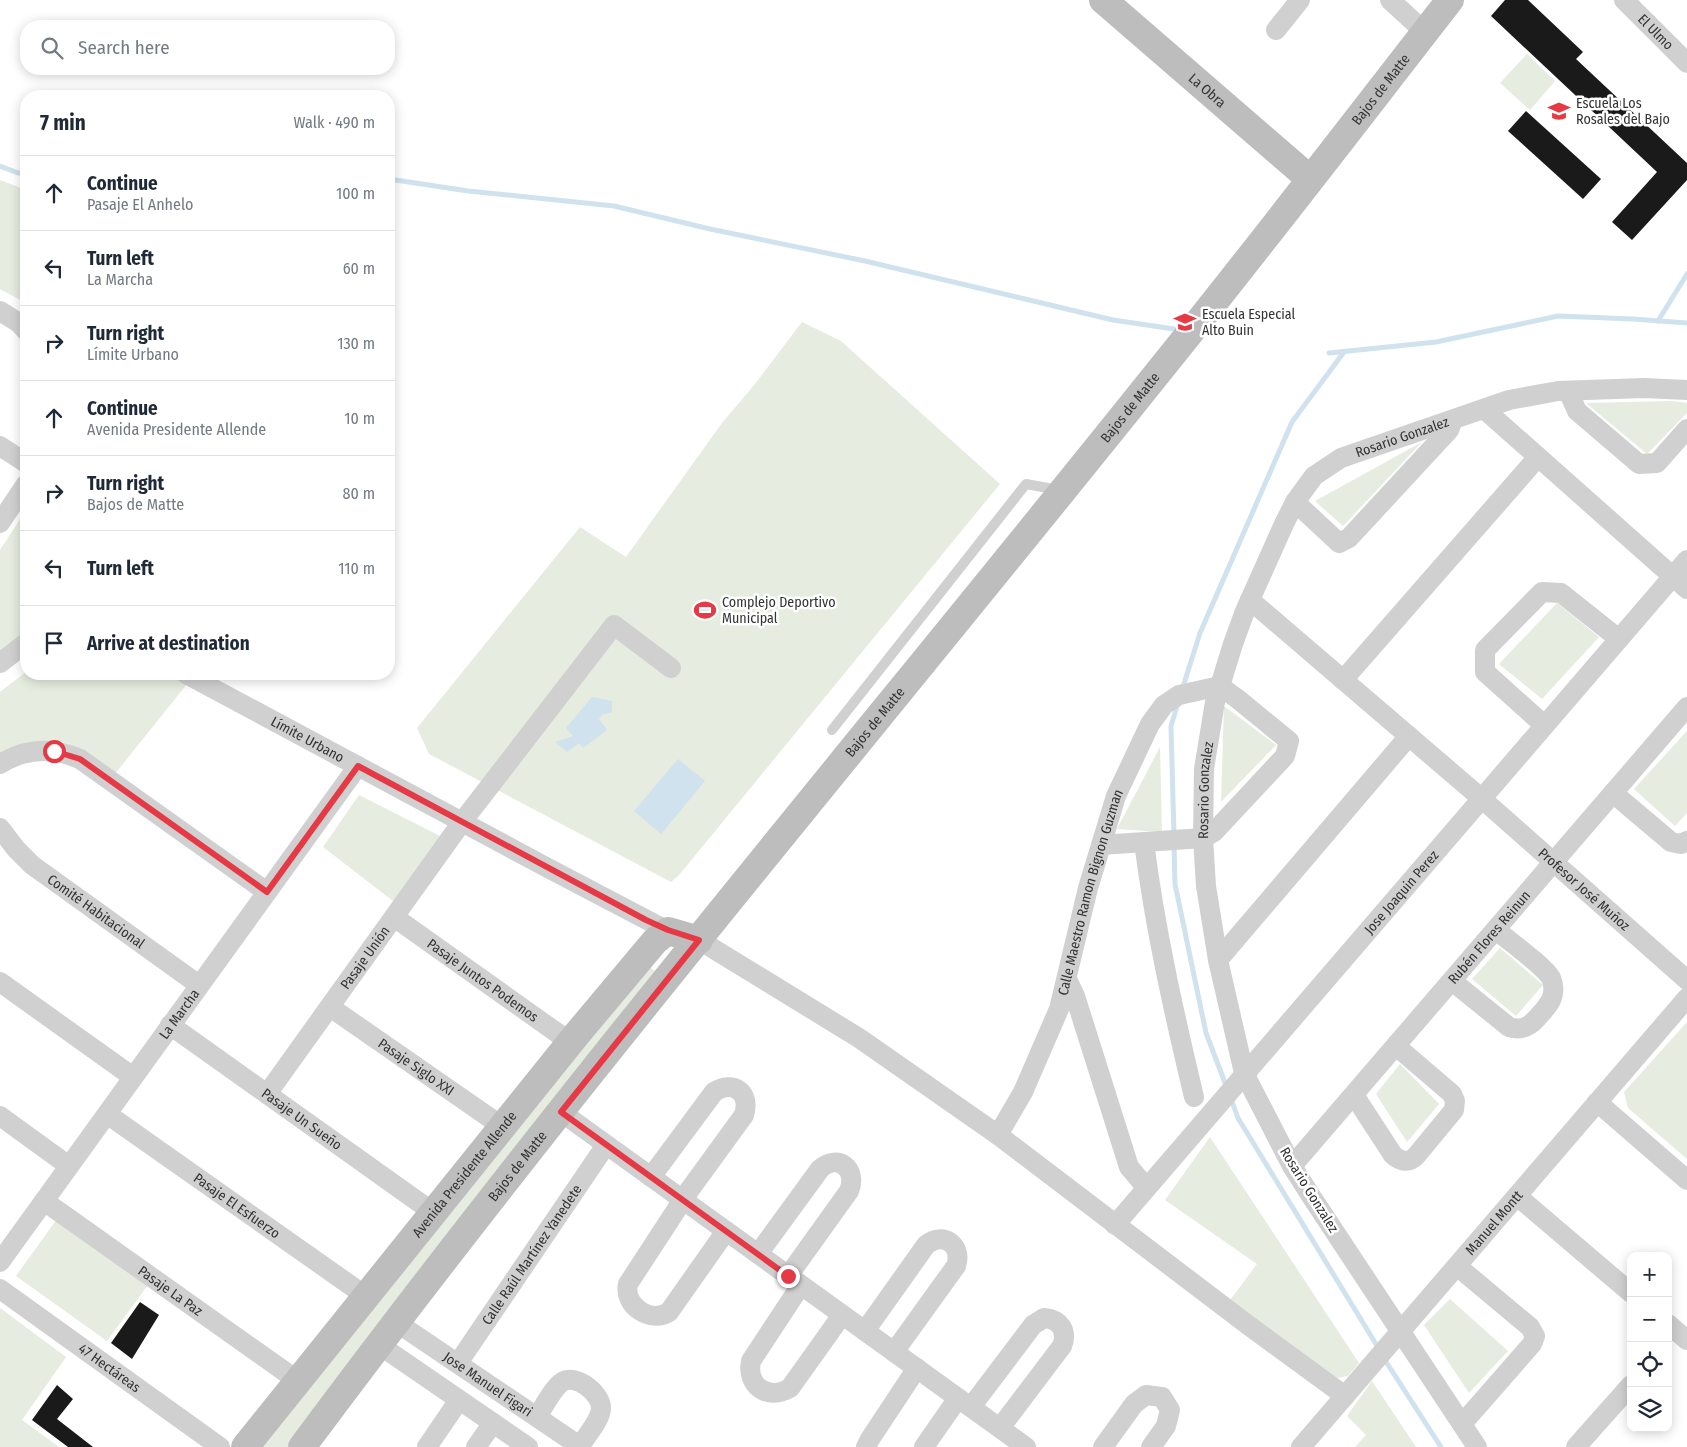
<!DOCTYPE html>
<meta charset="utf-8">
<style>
:root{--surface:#fff;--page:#f2f2f3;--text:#1f2937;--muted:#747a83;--line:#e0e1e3}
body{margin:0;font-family:"Fira Sans Condensed",sans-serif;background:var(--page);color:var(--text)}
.controls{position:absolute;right:15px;bottom:15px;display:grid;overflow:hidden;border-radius:10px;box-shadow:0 2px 12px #0003}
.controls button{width:45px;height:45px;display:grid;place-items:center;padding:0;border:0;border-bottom:1px solid var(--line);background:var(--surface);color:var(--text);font:25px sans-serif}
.stop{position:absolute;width:15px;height:15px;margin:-11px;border:4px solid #e63946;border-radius:50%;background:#fff}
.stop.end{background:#e63946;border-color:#fff;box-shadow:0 1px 5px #0008}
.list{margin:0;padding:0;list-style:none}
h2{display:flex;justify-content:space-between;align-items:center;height:65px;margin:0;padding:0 20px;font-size:21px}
h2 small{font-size:16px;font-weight:400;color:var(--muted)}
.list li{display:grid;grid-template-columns:32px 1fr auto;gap:15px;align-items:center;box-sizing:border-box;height:75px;padding:0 20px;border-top:1px solid var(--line)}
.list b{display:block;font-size:19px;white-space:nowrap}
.list p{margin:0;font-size:16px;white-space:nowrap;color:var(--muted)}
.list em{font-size:16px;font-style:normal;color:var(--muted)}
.icon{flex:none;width:28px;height:28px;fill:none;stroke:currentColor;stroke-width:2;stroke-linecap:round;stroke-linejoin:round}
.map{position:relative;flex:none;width:1687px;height:1447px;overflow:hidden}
.search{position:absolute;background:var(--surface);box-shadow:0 2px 12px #0003;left:20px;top:20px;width:375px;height:55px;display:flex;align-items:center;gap:12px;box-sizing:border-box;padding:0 18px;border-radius:20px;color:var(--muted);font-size:19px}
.panel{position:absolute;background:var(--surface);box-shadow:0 2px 12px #0003;left:20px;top:90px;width:375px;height:590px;border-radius:20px}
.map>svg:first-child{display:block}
.green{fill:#e6ecdf}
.water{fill:#cfe2ee}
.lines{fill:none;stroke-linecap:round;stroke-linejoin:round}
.stream{stroke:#cfe2ee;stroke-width:5}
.building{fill:#1a1a1a}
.service{stroke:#d0d0d0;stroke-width:10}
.minor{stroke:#d0d0d0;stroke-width:20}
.secondary{stroke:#bdbdbd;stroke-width:28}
.route{stroke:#e63946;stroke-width:6}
.labels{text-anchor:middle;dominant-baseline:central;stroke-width:5;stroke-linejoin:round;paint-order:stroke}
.street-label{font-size:14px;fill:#333;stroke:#fff}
.poi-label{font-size:14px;fill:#333;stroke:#fff;text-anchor:start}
</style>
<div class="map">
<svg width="1687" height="1447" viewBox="0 0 1687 1447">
<rect width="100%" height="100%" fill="#fff"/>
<g class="green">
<polygon points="1527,54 1555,81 1530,110 1500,83"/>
<polygon points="0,180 26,190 26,303 0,289"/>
<polygon points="802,322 841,341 1000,484 679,875 671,882 429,754 417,728 580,527 626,557 722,423 755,384"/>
<polygon points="1672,401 1687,403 1687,413 1647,454 1586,403"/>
<polygon points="1422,442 1343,526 1315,501"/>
<polygon points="26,510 26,635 0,654 0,550"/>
<polygon points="1557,603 1599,637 1542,699 1499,664"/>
<path d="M26 672V674H171L187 684 114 775C100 765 73 742 57 741 37 740 18 750 0 757V692Z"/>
<polygon points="1224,706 1276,745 1221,802"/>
<polygon points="1687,731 1687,813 1675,826 1634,789"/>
<polygon points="1160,747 1162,832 1117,829"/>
<polygon points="359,795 444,838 397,904 323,847"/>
<polygon points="1500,948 1543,985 1516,1016 1472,979"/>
<polygon points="645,964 660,974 292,1447 254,1447"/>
<polygon points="1687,1022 1687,1159 1628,1108 1624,1092"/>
<polygon points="1400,1064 1439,1104 1407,1142 1376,1094"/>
<polygon points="1210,1137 1359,1363 1348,1376 1337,1378 1228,1303 1257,1264 1165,1200"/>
<polygon points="57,1219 148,1285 107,1341 16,1276"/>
<polygon points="1450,1299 1508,1351 1469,1393 1424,1325"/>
<polygon points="0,1308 66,1357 22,1420 59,1447 0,1447"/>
<polygon points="1372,1381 1416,1447 1355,1447 1366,1435 1347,1416"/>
</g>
<g class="water">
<polygon points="592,697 612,701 612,712 602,715 599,719 607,730 583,748 579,743 567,752 555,742 573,736 566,728"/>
<polygon points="678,759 705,781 661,834 634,811"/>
</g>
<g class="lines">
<g class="stream">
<polyline points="0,166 18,173 26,173"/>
<polyline points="389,179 468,191 614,206 710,229 865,261 1113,320 1174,329"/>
<polyline points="1658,321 1687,274"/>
<polyline points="1329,353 1436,342 1558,316 1633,319 1687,323"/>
<polyline points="1182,690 1200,633 1292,422 1344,352"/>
<polyline points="1174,835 1171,726 1178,703"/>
<polyline points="1174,844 1175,884 1206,1033 1227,1088"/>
<polyline points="1231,1099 1238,1118 1379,1349"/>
<polyline points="1383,1357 1441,1447"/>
</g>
</g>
<g class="building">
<polygon points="1505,0 1528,0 1583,52 1576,59 1687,163 1687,180 1632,240 1612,222 1657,172 1491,16"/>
<polygon points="1526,111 1601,179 1583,199 1508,131"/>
<polygon points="140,1302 159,1315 132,1359 111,1343"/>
<polygon points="57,1385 73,1399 57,1419 93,1447 68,1447 32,1420"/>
</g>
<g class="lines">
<polyline class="service" points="832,730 1026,484 1059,490"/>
<g class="minor">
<polyline points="1390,0 1425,32"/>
<path id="s1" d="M1624 0 1687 63"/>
<polyline points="1276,30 1300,0"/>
<polyline points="0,311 19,323 26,331"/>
<polyline points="1568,391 1577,411 1639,464 1657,463 1687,429"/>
<polyline points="1484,409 1687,589"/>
<polyline points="0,446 26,463"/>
<polyline points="1295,502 1339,543 1349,538 1449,430 1453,420"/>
<polyline points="0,523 26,484"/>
<path id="s2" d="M1250 600 1481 798 1687 980"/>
<polyline points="0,663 26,643"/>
<path id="s3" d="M186 674 546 867 668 931"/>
<polyline points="1343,680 1538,457"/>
<polyline points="1544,725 1485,672 1485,650 1542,592 1561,593 1619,639"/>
<path d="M0 764C26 748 53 747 80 759L267 892"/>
<polyline points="1613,793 1671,842 1681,844 1687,841"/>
<path id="s4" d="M0 828 16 849 32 865 199 985"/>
<path d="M1144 842C1155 929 1174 1013 1194 1097"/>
<path id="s5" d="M394 917 570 1042"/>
<polyline points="699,940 859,1038 998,1135 1248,1325 1345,1396"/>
<polyline points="1218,960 1409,736"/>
<polyline points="1067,979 1075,996 1129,1167 1146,1187"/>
<path d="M1452 981 1509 1027C1521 1031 1529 1027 1537 1018 1543 1011 1552 1003 1553 993 1554 988 1553 983 1551 978 1543 965 1509 941 1496 930"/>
<polyline points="0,982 133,1077"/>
<path id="s6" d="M330 1007 503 1127"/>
<path id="s7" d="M170 1025 434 1213"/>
<path id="s8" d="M267 1094 462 822 614 625 671 668"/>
<path d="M1354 1095 1393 1155C1401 1162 1409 1163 1416 1156L1454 1110 1455 1101 1452 1094 1396 1046"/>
<polyline points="1597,1102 1687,1180"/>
<polyline points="561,1112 1026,1447"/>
<path id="s9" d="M107 1114 367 1297"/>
<polyline points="0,1116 69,1166"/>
<path id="s10" d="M998 1135 1023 1092 1059 1009 1088 888 1116 796 1150 724 1164 705 1179 695 1220 686 1239 700 1289 741 1285 756 1214 832 1203 838 1101 845"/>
<path id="s11" d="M1292 1166 1687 707"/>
<path d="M651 1177 714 1092C733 1080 751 1092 744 1115L688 1192 628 1284C623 1305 650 1324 669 1312L726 1231"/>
<polyline points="1517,1196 1631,1293"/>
<path id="s12" d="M44 1201 298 1381"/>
<path id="s13" d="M1115 1225 1687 560"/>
<path d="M758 1254 820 1169C838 1153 858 1169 849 1191L788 1276"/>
<path id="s14" d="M0 1262 358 766"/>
<polyline points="1457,1266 1530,1327 1535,1336 1532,1344 1462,1424"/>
<path d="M801 1285 751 1361C746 1386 768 1401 790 1388L842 1315"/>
<path id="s15" d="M0 1289 220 1447"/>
<path id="s16" d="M396 1322 581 1447"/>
<polyline points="1668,1324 1687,1340"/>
<path d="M865 1331 926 1245C943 1231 963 1245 956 1266L894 1352"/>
<polyline points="378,1344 528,1447"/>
<path id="s17" d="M458 1363 606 1145"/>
<path d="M971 1407 1033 1325 1044 1318C1060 1319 1068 1331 1062 1346L1000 1428"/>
<path d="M537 1417C543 1408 553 1388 562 1382 576 1373 602 1394 601 1409 600 1421 586 1436 580 1446"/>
<polyline points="427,1447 459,1400"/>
<polyline points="476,1447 493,1423"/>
<polyline points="866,1447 870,1439 917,1368"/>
<polyline points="924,1447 958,1398"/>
<polyline points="1103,1447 1134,1404 1146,1395 1162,1397 1170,1410 1166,1426 1151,1447"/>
<path id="s18" d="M1301 1447 1687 998"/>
<path id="s19" d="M1477 1447 1311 1196 1292 1166 1244 1073 1218 960 1206 886 1203 838 1204 769 1215 702 1233 644 1245 611 1284 524 1295 502 1314 476 1341 458 1509 400 1558 391 1644 388 1687 390"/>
<polyline points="1576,1447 1631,1385"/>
</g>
<g class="secondary">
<path id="s20" d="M1103 0 1310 179"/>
<path id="s21" d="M245 1447 577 1034 655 941 668 931 699 940"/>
<path id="s22" d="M302 1447C577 1077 876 725 1164 365 1261 245 1355 122 1450 0"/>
</g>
</g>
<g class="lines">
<polyline class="route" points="54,751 80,759 267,892 358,766 646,920 668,930 699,940 561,1112 788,1276"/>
</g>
<defs>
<g id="school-bare" transform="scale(1.725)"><path d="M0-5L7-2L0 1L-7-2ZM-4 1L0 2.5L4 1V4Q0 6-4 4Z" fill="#e63946" stroke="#fff" stroke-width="2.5" paint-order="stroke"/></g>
<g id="stadium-bare" transform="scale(1.725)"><path d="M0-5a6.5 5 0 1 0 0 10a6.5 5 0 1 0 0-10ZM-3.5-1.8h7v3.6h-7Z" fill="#e63946" stroke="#fff" stroke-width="2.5" paint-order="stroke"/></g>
</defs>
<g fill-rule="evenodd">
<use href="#school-bare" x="1559" y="111"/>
<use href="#school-bare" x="1185" y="322"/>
<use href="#stadium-bare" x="705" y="610"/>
</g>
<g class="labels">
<g class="street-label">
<text stroke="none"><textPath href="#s1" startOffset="45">El Ulmo</textPath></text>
<text stroke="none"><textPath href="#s20" startOffset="138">La Obra</textPath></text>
<text stroke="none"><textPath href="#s22" startOffset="1734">Bajos de Matte</textPath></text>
<text stroke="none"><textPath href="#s22" startOffset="1329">Bajos de Matte</textPath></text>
<text stroke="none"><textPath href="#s19" startOffset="1162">Rosario Gonzalez</textPath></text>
<text stroke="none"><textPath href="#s22" startOffset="924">Bajos de Matte</textPath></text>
<text stroke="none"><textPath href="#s3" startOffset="138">Límite Urbano</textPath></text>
<text stroke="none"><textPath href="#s19" startOffset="728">Rosario Gonzalez</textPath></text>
<text stroke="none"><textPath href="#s2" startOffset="442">Profesor José Muñoz</textPath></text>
<text stroke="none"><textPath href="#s10" startOffset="261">Calle Maestro Ramon Bignon Guzman</textPath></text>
<text stroke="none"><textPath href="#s13" startOffset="439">Jose Joaquin Perez</textPath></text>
<text stroke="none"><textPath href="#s4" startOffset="128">Comité Habitacional</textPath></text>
<text stroke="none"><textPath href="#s11" startOffset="302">Rubén Flores Reinun</textPath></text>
<text stroke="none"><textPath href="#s8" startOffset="168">Pasaje Unión</textPath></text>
<text stroke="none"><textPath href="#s5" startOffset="109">Pasaje Juntos Podemos</textPath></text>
<text stroke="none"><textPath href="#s14" startOffset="306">La Marcha</textPath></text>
<text stroke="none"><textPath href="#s6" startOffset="105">Pasaje Siglo XXI</textPath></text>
<text stroke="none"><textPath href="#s7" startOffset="162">Pasaje Un Sueño</textPath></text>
<text stroke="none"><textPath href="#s22" startOffset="354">Bajos de Matte</textPath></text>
<text stroke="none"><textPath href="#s21" startOffset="350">Avenida Presidente Allende</textPath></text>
<text transform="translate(1309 1190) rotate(58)">Rosario Gonzalez</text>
<text stroke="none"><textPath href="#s9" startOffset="159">Pasaje El Esfuerzo</textPath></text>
<text stroke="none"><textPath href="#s18" startOffset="296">Manuel Montt</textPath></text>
<text stroke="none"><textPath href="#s17" startOffset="131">Calle Raúl Martínez Yanedete</textPath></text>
<text stroke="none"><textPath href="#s12" startOffset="155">Pasaje La Paz</textPath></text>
<text stroke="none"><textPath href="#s15" startOffset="135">47 Hectáreas</textPath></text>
<text stroke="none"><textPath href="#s16" startOffset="111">Jose Manuel Figari</textPath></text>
</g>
<g class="poi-label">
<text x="1576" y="103">Escuela Los<tspan x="1576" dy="16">Rosales del Bajo</tspan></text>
<text x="1202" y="314">Escuela Especial<tspan x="1202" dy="16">Alto Buin</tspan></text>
<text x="722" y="602">Complejo Deportivo<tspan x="722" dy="16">Municipal</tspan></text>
</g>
</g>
</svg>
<div class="controls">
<button>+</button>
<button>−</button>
<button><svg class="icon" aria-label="locate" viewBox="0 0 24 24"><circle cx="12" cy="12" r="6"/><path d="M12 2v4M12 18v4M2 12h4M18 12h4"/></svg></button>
<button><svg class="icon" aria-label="layers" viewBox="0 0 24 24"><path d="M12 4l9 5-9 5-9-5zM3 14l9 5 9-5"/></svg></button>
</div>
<div class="stop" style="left:54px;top:751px"></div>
<div class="stop end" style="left:788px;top:1276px"></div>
<div class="search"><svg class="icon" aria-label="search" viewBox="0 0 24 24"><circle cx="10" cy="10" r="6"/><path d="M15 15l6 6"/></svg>Search here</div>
<section class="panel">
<h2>7 min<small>Walk · 490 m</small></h2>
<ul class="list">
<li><svg class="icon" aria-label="ahead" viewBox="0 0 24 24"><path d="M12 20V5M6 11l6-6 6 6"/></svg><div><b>Continue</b><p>Pasaje El Anhelo</p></div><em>100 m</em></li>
<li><svg class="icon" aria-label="left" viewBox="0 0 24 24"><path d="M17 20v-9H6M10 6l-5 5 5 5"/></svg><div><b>Turn left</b><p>La Marcha</p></div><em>60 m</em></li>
<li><svg class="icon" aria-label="right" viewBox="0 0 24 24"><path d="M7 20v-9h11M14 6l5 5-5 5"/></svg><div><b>Turn right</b><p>Límite Urbano</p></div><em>130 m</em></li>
<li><svg class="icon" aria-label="ahead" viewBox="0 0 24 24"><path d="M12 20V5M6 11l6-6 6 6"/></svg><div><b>Continue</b><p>Avenida Presidente Allende</p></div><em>10 m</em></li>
<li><svg class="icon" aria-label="right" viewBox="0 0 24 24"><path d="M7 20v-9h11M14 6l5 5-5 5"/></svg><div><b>Turn right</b><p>Bajos de Matte</p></div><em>80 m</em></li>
<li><svg class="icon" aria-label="left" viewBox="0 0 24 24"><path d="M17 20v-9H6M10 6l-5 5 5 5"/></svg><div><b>Turn left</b></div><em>110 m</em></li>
<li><svg class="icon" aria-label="arrive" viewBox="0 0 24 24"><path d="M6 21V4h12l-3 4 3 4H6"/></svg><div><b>Arrive at destination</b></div></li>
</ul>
</section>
</div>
